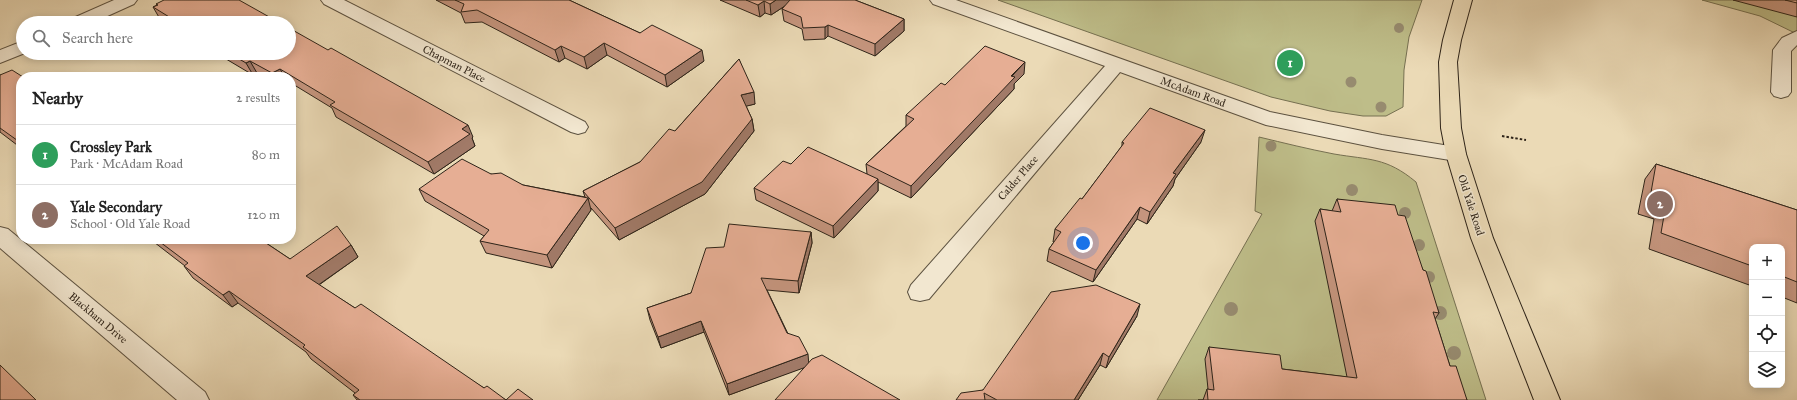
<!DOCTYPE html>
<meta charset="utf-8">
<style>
:root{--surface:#fff;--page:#f2f2f2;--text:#222;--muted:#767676;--line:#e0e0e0;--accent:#1a73e8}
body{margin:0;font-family:"IM FELL Great Primer",serif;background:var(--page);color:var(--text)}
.controls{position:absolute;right:12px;bottom:12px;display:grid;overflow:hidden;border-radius:8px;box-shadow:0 2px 10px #0003}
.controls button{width:36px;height:36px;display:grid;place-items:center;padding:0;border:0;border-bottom:1px solid var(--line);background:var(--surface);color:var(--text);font:20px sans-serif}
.you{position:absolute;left:1083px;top:243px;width:14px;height:14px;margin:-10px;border:3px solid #fff;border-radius:50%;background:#1a73e8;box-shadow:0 0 0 6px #1a73e833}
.badge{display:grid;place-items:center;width:26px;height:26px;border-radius:50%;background:var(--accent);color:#fff;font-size:13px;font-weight:700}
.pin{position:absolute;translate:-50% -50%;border:2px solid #fff;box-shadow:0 1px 4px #0006}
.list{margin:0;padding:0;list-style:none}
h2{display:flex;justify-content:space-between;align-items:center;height:52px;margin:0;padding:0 16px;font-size:17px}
h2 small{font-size:13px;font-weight:400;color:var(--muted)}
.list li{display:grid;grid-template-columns:26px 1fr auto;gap:12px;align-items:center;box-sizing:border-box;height:60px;padding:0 16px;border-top:1px solid var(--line)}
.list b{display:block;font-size:15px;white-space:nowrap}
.list p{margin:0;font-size:13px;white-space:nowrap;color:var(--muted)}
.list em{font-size:13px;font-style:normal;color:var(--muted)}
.icon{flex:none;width:22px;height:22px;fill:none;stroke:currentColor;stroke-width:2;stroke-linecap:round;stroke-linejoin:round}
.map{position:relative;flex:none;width:1797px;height:400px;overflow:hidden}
.search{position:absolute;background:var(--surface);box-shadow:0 2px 10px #0003;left:16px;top:16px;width:280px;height:44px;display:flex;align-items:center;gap:10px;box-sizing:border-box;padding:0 14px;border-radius:22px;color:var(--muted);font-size:15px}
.panel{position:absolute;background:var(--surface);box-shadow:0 2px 10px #0003;left:16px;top:72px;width:280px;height:172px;border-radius:16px}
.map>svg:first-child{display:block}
.green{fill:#bebd89;stroke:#767051}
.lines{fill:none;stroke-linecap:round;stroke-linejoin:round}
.minor-casing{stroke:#5d5240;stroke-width:2}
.major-casing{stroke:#2e2419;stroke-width:2}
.path{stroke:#2e2419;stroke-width:2;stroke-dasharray:2.5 2;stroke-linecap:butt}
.minor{fill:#f2e7d0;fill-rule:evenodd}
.major{fill:#ebdab6;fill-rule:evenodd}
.tree{fill:#978b6f}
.wall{fill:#c6967f;stroke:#2e2419}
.shaded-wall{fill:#a17a68;stroke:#2e2419}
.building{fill:#e6ae94;stroke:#2e2419}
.labels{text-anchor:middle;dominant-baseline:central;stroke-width:3;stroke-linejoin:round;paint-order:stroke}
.street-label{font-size:11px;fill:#2e2419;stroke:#f2e7d0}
</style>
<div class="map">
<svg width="1797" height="400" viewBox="0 0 1797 400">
<rect width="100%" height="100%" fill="#ebdab6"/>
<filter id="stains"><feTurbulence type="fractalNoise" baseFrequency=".005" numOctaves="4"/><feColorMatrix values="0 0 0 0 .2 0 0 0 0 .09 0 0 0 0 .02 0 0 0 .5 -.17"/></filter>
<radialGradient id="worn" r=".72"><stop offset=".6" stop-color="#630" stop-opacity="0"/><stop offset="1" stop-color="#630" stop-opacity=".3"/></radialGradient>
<g class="green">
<polygon points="998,0 1422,0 1409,37 1404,70 1403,107 1386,116 1363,116 1330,111 1271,97"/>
<polygon points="1702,0 1797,0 1797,34 1760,16"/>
<path d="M1259 137C1284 143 1308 149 1334 154 1369 160 1386 157 1416 182L1486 400H1157L1262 214 1255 211Z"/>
</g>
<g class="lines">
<g class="minor-casing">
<g id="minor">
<polygon points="114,0 137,0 134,4 92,23 68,23 71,19"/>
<polygon points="321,0 344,0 585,122 588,127 585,132 578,134 571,132 324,4"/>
<polygon points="930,0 956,0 1270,112 1382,135 1456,147 1463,149 1466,154 1463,159 1456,161 1382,149 1266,125 1120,72 929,299 920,301 911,299 908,292 911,285 1105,66 933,4"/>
<polygon points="1797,31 1797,45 1791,51 1791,92 1788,96 1781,98 1774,96 1771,92 1773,50 1782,38"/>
<polygon points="23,41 23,53 25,53 0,63 0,50"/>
<polygon points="0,227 8,229 205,392 209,400 177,400 0,248"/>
</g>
</g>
<g class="major-casing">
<polygon id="major" points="1454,0 1472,0 1461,40 1457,62 1461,128 1466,154 1493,238 1560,400 1534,400 1471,238 1446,154 1441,128 1439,62 1443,40"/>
</g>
<polyline class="path" points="1502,136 1526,140"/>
<use href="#minor" class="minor"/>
<use href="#major" class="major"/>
</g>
<g class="tree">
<circle cx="1399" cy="28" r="5"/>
<circle cx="1351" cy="82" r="5.5"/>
<circle cx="1381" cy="107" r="5.5"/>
<circle cx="1271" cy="146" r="5.5"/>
<circle cx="1352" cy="190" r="6"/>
<circle cx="1405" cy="213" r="6"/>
<circle cx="1419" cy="245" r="6"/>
<circle cx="1429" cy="277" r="6"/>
<circle cx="1231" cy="309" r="7"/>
<circle cx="1440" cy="313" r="7"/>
<circle cx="1454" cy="353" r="7"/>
</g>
<g class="wall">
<polygon points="436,0 569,0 640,33 704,61 667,87 607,55 587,69 565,58 559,62 482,22 465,23 461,13"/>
<polygon points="720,0 855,0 904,19 904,31 875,56 828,36 825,39 804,40 802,29 784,21 782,9 785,6 771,15 765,13 760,17"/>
<polygon points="1733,0 1797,0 1797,17"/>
<polygon points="156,4 280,23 167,23 160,19 153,7 157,5"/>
<polygon points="216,53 289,53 473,137 472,138 475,146 434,174 336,117 332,108 291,83 291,77 265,77 257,73 253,75"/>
<polygon points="739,59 755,104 746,106 752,119 754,131 705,194 619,240 591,208 591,210 552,268 486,253 480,241 484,236 425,201 419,189 491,174 523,185 585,197 583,191 640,162 675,131"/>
<polygon points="1024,74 1014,84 1014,89 911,198 878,182 878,191 834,238 756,200 754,188 791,164 867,174 866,164 906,126 906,115 945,85"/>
<polygon points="0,75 21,77 21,148 0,132"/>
<polygon points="1122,142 1201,142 1175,179 1173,186 1147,224 1137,219 1093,282 1047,261 1049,249 1054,242 1053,242 1055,229 1082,199 1122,146"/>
<polygon points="1656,164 1797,210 1797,303 1782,297 1782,247 1752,247 1752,286 1649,249 1654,219 1638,214 1645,179"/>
<polygon points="1337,199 1398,215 1423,270 1439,313 1435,319 1450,366 1467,400 1198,400 1203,400 1207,389 1208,389 1205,359 1209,347 1282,369 1347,377 1315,221 1320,209 1332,211"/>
<polygon points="811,232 812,243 799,293 767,290 804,367 729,395 704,332 661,348 650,320 647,308 691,293 724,247"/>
<polygon points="150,239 260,239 290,259 351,245 358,257 319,285 355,308 484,388 506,400 533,400 357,400 353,395 355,393 311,359 306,352 238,303 232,307 193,278 184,266 185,266"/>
<polygon points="1137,316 1106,368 1100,365 1078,400 956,400 983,390"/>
</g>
<g class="shaded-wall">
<polygon points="776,0 794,0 771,15 770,4"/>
<polygon points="764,1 765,13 760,17 758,5"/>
<polygon points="904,19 904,31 875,56 875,44"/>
<polygon points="828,25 828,36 825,39 825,27"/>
<polygon points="604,43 607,55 587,69 584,57"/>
<polygon points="561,46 565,58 559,62 555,50"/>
<polygon points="702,50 704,61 667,87 665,75"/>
<polygon points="250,61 257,73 253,75 246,63"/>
<polygon points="1025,62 1024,74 1014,84 1014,89 911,198 911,186"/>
<polygon points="280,69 285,77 274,77 272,73"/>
<polygon points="754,92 755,104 743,107 741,95"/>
<polygon points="752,119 754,131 705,194 619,240 615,228"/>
<polygon points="468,125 473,137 472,138 475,146 434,174 428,162 462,129"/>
<polygon points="1205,130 1201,142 1175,179 1173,186 1147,224 1150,212 1173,173"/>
<polygon points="878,179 878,191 834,238 833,226"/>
<polygon points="588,198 591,210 552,268 547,255"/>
<polygon points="1140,207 1137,219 1093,282 1096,270"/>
<polygon points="811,232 812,243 799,293 798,281"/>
<polygon points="351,245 358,257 314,288 306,276"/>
<polygon points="229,291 238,303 232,307 223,295"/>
<polygon points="1140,304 1137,316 1106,368 1109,357"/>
<polygon points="701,321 704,332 661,348 658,337"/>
<polygon points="1103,353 1100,365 1078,400 1074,400"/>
<polygon points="808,354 809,366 729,395 727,384"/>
</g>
<g class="building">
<polygon points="164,0 239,0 280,23 179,23 153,7 158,5 156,4"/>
<polygon points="455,0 569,0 640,33 652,25 702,50 665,75 604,43 584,57 561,46 555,50 477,10 461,12 464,4"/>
<polygon points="746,0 776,0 770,4 764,1 758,5"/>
<polygon points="790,0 855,0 904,19 875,44 828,25 825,27 803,28 801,17 782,9"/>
<polygon points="1785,0 1797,0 1797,3"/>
<polygon points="289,28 328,50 331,48 468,125 462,129 470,134 428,162 330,105 335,102 280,69 272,73 250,61 246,63 229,53 289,53"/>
<polygon points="985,46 1025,62 1011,76 1015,77 911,186 866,164 914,119 906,115 941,83 945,85"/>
<polygon points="739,59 754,92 741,95 752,119 702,182 615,228 583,191 640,162 669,129 675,131"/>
<polygon points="12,70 23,77 21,77 21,143 0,128 0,75"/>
<polygon points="1150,108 1205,130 1173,173 1176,174 1150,212 1140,207 1096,270 1049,249 1061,232 1055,229 1080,198 1082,199 1124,143 1122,142"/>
<polygon points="808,147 878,179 833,226 754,188 783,161 791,164"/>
<polygon points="462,159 491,174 501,173 523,185 588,198 547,255 480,241 489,230 419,189"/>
<polygon points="1656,164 1797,210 1797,282 1782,276 1782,247 1752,247 1752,266 1661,233 1666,204 1650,198"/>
<polygon points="1337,199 1395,205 1398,215 1405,216 1423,270 1426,271 1439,313 1433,312 1450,366 1456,366 1467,400 1208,400 1207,389 1214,390 1209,347 1280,355 1282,369 1357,378 1320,209 1341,212"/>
<polygon points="729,224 811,232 798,281 761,278 787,333 799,337 808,354 727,384 701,321 658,337 647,308 691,293 706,248 724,247"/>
<polygon points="337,226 351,245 306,276 355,308 361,304 484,388 487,386 506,400 518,389 533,400 360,400 353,395 359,390 303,347 305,345 229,291 223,295 184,266 188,263 156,239 260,239 290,259"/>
<polygon points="1096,285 1140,304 1109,357 1103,353 1074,400 997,400 984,393 985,400 956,400 961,393 983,390 1051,292"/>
<polygon points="822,355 900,400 775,400 812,359"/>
<polygon points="0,365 36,400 0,400"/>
</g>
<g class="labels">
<g class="street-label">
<text transform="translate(454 64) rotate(27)">Chapman Place</text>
<text transform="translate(1193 92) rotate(20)">McAdam Road</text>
<text transform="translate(1018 178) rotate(-49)">Calder Place</text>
<text transform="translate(1471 205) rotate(72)">Old Yale Road</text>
<text transform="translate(98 318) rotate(40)">Blackham Drive</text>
</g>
</g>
<rect width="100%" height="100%" filter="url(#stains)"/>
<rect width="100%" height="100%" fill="url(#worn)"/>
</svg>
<div class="controls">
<button>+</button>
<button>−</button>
<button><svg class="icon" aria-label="locate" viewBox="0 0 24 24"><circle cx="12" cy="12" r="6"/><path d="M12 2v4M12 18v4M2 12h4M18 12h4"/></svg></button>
<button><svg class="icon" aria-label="layers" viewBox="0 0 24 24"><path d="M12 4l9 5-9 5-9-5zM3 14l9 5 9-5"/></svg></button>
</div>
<div class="you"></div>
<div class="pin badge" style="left:1290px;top:63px;background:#2e9e5b">1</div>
<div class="pin badge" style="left:1660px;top:204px;background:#8d6e63">2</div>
<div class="search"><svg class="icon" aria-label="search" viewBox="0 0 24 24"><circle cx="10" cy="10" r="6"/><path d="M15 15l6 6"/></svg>Search here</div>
<section class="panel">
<h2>Nearby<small>2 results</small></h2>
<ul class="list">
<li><span class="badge" style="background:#2e9e5b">1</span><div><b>Crossley Park</b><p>Park · McAdam Road</p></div><em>80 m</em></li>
<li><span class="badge" style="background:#8d6e63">2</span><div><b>Yale Secondary</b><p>School · Old Yale Road</p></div><em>120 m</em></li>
</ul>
</section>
</div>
